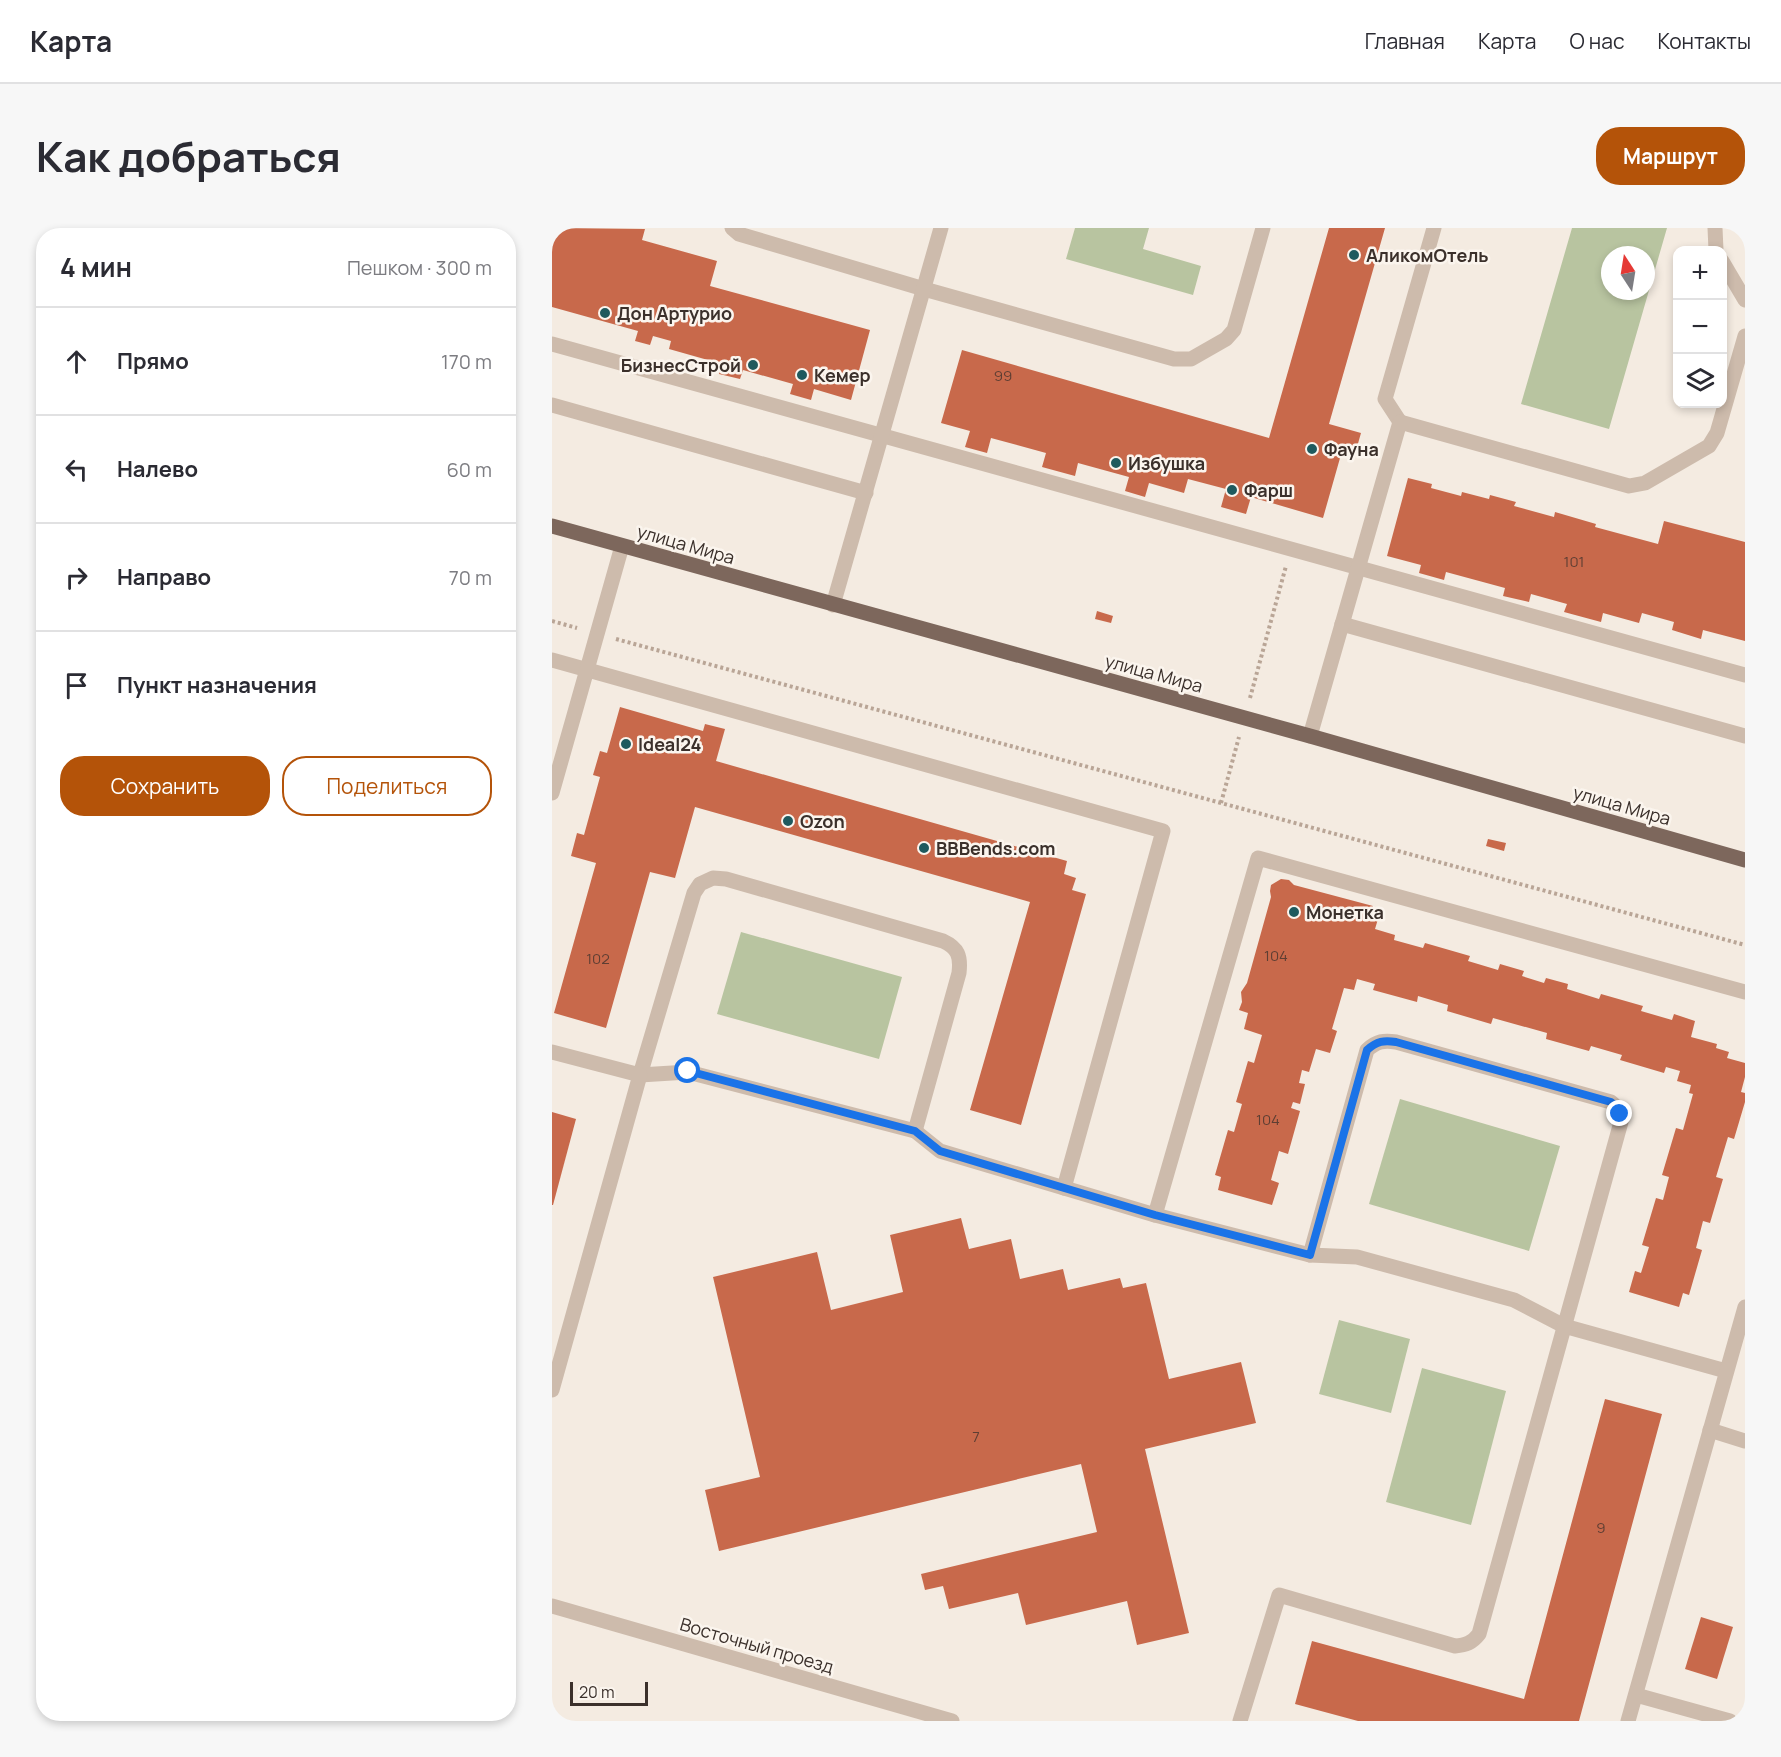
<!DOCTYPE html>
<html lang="ru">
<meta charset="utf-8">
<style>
:root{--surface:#fff;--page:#f7f7f7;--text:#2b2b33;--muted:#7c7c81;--line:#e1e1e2;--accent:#b45309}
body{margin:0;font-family:Manrope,sans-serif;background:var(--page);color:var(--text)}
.controls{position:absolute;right:18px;top:18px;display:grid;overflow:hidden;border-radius:12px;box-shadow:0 3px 9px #0003}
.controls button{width:54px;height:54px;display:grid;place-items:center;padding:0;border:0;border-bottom:2px solid var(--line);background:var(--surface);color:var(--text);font:30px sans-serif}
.compass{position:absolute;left:1049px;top:18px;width:54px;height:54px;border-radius:50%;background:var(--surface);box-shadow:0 3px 9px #0003;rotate:348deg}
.scale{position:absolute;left:18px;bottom:15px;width:78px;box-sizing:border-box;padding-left:6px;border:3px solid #3b302b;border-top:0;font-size:16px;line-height:21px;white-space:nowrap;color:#3b302b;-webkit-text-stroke:4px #fbf5ee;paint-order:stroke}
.stop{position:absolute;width:18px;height:18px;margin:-14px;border:4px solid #1a73e8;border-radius:50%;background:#fff}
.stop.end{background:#1a73e8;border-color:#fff;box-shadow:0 2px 6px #0008}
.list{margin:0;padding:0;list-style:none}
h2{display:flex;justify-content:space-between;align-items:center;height:78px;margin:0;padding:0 24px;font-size:26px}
h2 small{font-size:20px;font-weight:400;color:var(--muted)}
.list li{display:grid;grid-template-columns:39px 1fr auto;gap:18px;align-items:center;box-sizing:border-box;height:108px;padding:0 24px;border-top:2px solid var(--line)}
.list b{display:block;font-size:22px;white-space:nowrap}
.list em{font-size:20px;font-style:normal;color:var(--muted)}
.actions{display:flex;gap:12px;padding:18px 24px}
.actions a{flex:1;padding:14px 0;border:2px solid var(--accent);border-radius:24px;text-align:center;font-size:21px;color:var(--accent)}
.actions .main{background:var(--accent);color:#fff}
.icon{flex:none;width:33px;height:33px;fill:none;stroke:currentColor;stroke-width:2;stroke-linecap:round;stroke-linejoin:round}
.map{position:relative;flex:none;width:1193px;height:1493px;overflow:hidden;border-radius:24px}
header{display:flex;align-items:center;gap:36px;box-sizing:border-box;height:84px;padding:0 30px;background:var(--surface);border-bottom:2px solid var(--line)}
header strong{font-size:28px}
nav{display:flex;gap:33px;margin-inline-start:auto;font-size:21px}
.intro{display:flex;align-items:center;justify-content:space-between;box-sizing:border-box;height:144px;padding:0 36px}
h1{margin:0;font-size:42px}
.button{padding:15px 27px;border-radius:24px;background:var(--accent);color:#fff;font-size:21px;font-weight:700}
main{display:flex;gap:36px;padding:0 36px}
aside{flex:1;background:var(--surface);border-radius:24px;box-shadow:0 3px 9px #0003}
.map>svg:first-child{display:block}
.green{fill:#b8c4a0;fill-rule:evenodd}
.building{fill:#c8694b}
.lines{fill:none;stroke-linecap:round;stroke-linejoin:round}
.path{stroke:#b9a596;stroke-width:4;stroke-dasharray:3 3;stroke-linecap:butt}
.minor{stroke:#cdbbac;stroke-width:15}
.major{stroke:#7d675c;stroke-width:15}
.route{stroke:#1a73e8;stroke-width:8}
.poi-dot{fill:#1f5a5e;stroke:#fbf5ee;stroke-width:2}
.labels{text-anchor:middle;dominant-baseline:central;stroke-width:5;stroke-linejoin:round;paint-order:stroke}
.number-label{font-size:15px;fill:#5e3e33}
.poi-label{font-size:18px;font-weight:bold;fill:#3b302b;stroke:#fbf5ee;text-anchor:start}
.street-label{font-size:18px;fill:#3b302b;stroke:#fbf5ee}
</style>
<header>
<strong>Карта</strong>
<nav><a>Главная</a><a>Карта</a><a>О нас</a><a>Контакты</a></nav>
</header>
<div class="intro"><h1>Как добраться</h1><a class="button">Маршрут</a></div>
<main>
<aside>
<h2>4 мин<small>Пешком · 300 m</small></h2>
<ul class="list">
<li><svg class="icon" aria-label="ahead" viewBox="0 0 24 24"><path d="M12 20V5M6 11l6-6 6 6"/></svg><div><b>Прямо</b></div><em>170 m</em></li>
<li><svg class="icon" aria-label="left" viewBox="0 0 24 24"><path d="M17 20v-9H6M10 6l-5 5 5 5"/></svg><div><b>Налево</b></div><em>60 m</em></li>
<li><svg class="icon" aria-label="right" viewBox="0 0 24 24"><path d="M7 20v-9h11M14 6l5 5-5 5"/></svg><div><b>Направо</b></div><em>70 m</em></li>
<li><svg class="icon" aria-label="arrive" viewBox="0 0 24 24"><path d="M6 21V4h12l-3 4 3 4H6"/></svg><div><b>Пункт назначения</b></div></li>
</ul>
<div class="actions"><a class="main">Сохранить</a><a>Поделиться</a></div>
</aside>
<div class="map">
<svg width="1193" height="1493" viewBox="0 0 1193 1493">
<rect width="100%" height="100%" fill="#f4ebe1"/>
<g class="green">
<polygon points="523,0 597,0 591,21 649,38 641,67 514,31"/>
<path d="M1020 0H1115L1057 201 969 176ZM1058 27H1094V63H1058Z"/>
<polygon points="189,704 350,749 327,831 165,786"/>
<polygon points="848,871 1008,918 977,1023 817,976"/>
<polygon points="787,1092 858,1111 839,1185 767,1166"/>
<polygon points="870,1140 954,1163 919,1297 834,1274"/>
</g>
<g class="building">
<polygon points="3,0 93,1 90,12 165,33 158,58 318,102 299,172 262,161 259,172 238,166 241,156 191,142 188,151 167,146 170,136 117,121 119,113 101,108 98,117 83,113 86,103 0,79 0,11"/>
<polygon points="777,0 833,0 777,196 809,205 805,219 792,216 771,290 699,269 694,286 669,279 674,261 636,251 632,265 597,255 593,269 573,263 577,249 526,235 523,248 490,239 494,225 439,210 435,225 413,219 418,203 389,195 410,122 717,210"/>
<polygon points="856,250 880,256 879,260 909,268 910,264 937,271 938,267 964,274 962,278 1002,289 1003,284 1044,296 1043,299 1106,316 1112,293 1193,314 1193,413 1151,402 1149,411 1120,402 1122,394 1090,385 1087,395 1051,385 1049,394 1012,384 1015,376 979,366 977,374 951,368 953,360 894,344 892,352 867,345 869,337 835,328"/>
<polygon points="545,383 561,388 559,395 543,391"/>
<polygon points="68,479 151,503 153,496 173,501 164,533 515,633 512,646 524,650 520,662 534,666 469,897 418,882 478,674 143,579 123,650 98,644 54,800 2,785 44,635 19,628 25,605 32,607 48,549 41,547 48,523 55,525"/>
<polygon points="936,611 954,615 952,623 934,618"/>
<polygon points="729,651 737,652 742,657 821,678 818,688 826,691 823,701 843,707 842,712 871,720 873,715 918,728 916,733 946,742 948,736 972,743 970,748 992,755 994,750 1016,756 1015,761 1047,771 1049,766 1091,778 1089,783 1120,792 1122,786 1143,793 1139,809 1165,816 1164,820 1177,824 1175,830 1193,835 1193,849 1189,864 1193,865 1193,874 1182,911 1176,909 1164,949 1171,951 1158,995 1151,993 1144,1020 1150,1022 1137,1067 1131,1065 1127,1079 1077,1064 1083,1043 1089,1045 1097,1019 1090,1017 1104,970 1111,972 1117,949 1110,947 1124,900 1131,902 1141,866 1137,865 1139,857 1125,853 1128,843 1114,839 1112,845 1068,832 1070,827 1039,818 1037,823 994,811 995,805 941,790 939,796 895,783 896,777 866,768 865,774 821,762 823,756 805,751 802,762 792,760 780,801 785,803 778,825 764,821 757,844 750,842 747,855 753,856 748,876 741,874 739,880 748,883 736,926 727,923 719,952 727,955 720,977 666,962 669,949 663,947 676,902 682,904 690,876 684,874 696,833 702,835 710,807 692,801 696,785 687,782 690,774 689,764 695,755 719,669 718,663 719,657"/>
<polygon points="0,884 24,891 1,977 0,977"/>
<polygon points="409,990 417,1021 459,1011 468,1051 511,1041 516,1062 568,1050 571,1060 594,1055 617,1151 689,1134 704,1195 593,1221 637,1405 585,1417 575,1373 474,1397 466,1365 397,1381 391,1358 373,1362 369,1346 545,1304 529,1236 167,1323 153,1262 208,1249 161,1049 265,1024 279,1082 351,1064 338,1007"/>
<polygon points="1053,1171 1110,1186 1027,1493 806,1493 743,1476 760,1413 972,1471"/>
<polygon points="1149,1389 1181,1399 1165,1451 1133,1441"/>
</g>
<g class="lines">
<g class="path">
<polyline points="0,393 25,400"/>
<polyline points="64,411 1193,717"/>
<polyline points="698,470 734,338"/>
<polyline points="669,575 687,509"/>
</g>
<g class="minor">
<polyline points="180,0 187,6 372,61 622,131 639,131 674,111 682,102 711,0"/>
<polyline points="1163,0 1164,22"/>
<polyline points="1170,33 1193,72"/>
<polyline points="0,116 1193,447"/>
<polyline points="0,177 314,265"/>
<polyline points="848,194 833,171 882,0"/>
<polyline points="281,377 389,0"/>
<polyline points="790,396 1193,508"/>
<polyline points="0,432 611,603 512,960"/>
<polyline points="758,508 848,194 1077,258 1093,255 1157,218 1165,205 1193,108"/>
<polyline points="0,565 70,318"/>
<path d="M161 650 174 651 391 713C406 720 409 728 407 745L363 903 136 844 88 847 142 665 148 656Z"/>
<polyline points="0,824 88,847 0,1162"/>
<polyline points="363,903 388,923 603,987 758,1027 805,1029 962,1072 1012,1098 1174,1143"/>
<polyline points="603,987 706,630 1193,764"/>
<polyline points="1158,1202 1193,1213"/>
<polyline points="0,1378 400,1493"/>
<polyline points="1084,1467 1178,1493"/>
<path d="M688 1493 727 1367 903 1418C914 1417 920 1415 927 1406L1069 894C1068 885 1066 879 1059 874L844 814C832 812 825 813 815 822L758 1027"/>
<polyline points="1076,1493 1193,1079"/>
</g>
<polyline class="major" points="0,298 758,508 1193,632"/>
</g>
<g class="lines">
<path class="route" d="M136 843 363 903 388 923 603 987 758 1027 815 822C825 813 832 812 844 814L1059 874 1064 878 1068 886"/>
</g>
<g class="poi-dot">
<circle cx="802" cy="27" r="6"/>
<circle cx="53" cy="85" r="6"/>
<circle cx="201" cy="137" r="6"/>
<circle cx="250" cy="147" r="6"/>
<circle cx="760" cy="221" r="6"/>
<circle cx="564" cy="235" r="6"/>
<circle cx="680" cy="262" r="6"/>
<circle cx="74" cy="516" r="6"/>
<circle cx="236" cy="593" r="6"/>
<circle cx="372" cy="620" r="6"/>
<circle cx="742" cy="684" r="6"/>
</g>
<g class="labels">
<g class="number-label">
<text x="451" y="147">99</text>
<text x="1022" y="333">101</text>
<text x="724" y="727">104</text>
<text x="46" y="730">102</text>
<text x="716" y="891">104</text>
<text x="424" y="1208">7</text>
<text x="1049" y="1299">9</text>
</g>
<g class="poi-label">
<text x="814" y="27">АликомОтель</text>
<text x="65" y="85">Дон Артурио</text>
<text x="189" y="137" text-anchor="end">БизнесСтрой</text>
<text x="262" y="147">Кемер</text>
<text x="772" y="221">Фауна</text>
<text x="576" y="235">Избушка</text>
<text x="692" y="262">Фарш</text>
<text x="86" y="516">Ideal24</text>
<text x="248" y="593">Ozon</text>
<text x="384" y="620">BBBends.com</text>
<text x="754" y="684">Монетка</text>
</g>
<g class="street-label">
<text transform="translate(134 316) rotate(16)">улица Мира</text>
<text transform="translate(602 445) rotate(15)">улица Мира</text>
<text transform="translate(1070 577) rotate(16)">улица Мира</text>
<text transform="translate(205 1417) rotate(16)">Восточный проезд</text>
</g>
</g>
</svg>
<div class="controls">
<button>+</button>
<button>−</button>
<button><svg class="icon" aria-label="layers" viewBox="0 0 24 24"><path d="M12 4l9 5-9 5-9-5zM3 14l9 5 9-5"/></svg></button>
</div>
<svg class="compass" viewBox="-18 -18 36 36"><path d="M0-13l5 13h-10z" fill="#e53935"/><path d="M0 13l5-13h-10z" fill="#7c7c81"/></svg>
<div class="scale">20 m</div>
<div class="stop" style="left:136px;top:843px"></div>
<div class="stop end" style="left:1068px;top:886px"></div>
</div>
</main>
